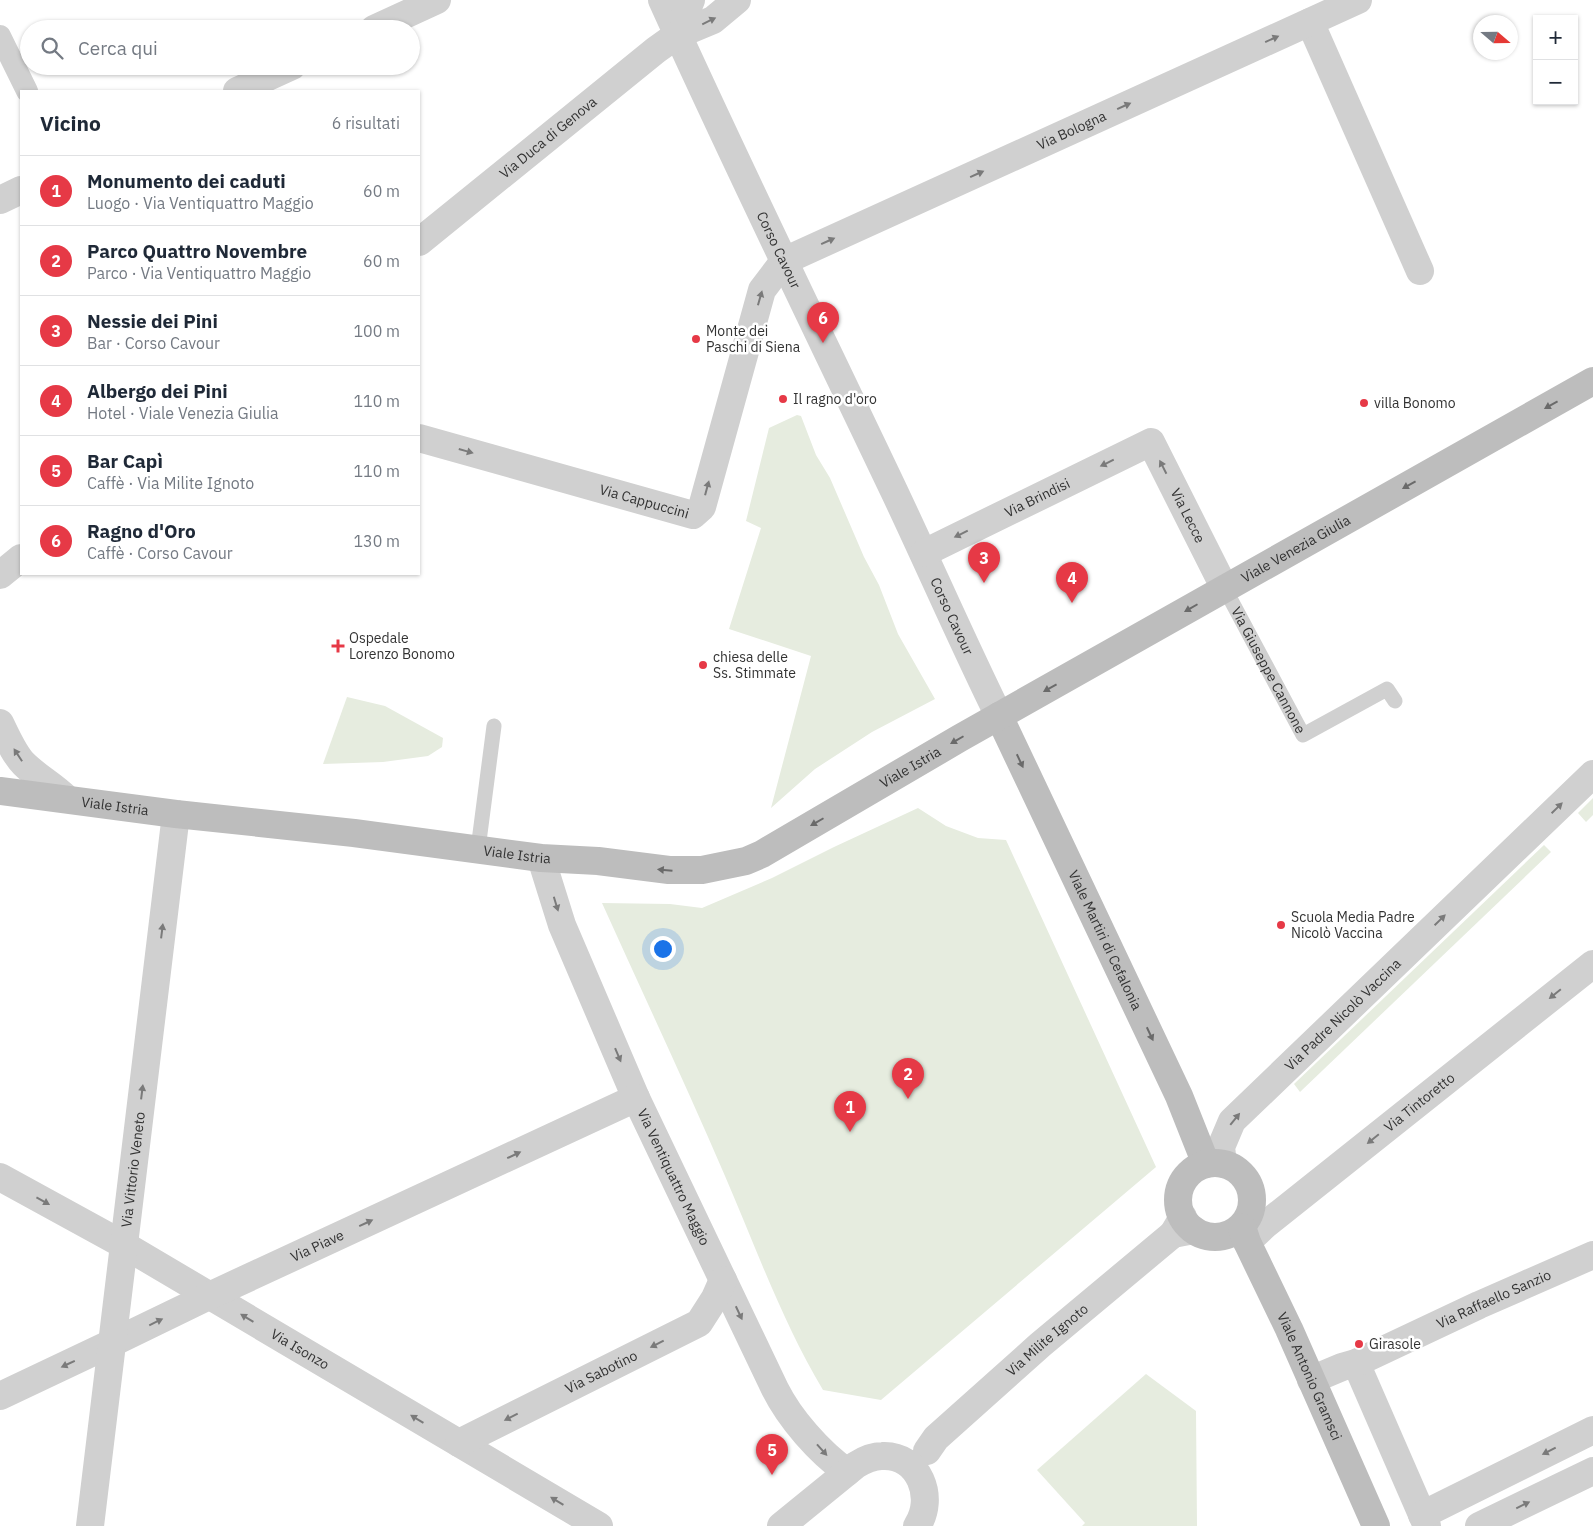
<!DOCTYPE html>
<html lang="it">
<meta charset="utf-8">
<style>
:root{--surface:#fff;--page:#f6f6f7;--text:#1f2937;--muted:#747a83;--line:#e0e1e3;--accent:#e63946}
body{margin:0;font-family:"IBM Plex Sans",sans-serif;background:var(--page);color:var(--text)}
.controls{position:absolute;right:15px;top:15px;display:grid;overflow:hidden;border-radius:0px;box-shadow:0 1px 4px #0004}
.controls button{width:45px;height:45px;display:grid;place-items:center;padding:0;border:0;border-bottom:1px solid var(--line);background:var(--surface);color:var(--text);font:25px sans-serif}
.compass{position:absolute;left:1473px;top:15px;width:45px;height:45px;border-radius:50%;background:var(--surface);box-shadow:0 1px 4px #0004;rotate:110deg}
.you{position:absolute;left:662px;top:948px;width:18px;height:18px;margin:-12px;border:4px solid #fff;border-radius:50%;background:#1a73e8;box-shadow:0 0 0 8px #1a73e833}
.badge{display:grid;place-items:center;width:32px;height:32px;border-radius:50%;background:var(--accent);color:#fff;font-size:16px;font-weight:700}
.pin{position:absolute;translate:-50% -41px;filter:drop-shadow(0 1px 2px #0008)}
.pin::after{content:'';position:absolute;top:26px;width:18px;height:15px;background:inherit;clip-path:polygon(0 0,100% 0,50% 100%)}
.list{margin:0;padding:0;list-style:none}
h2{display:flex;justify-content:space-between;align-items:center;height:65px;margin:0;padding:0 20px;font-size:21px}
h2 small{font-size:16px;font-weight:400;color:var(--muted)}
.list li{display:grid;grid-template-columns:32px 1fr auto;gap:15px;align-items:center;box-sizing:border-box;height:70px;padding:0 20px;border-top:1px solid var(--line)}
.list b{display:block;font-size:19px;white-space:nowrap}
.list p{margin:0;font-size:16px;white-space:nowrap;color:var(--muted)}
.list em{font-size:16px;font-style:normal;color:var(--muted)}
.icon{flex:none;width:28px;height:28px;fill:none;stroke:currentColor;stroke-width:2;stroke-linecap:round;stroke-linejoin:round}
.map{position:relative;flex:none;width:1593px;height:1526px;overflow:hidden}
.search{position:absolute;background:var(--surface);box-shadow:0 1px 4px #0004;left:20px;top:20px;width:400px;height:55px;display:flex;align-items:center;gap:12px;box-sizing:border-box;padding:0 18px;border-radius:28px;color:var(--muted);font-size:19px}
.panel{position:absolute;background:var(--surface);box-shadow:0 1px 4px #0004;left:20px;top:90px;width:400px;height:485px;border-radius:0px}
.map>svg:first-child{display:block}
.green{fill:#e6ecdf}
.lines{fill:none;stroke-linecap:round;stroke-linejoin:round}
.service{stroke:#d0d0d0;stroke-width:15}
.pedestrian{stroke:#d0d0d0;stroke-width:22}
.minor{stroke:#d0d0d0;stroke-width:28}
.tertiary{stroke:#d0d0d0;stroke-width:28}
.secondary{stroke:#bdbdbd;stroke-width:28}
.oneway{fill:#7a7a7a}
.oneway2{fill:#6a6a6a}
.poi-dot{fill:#e63946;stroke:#fff;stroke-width:2}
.labels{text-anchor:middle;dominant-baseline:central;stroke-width:5;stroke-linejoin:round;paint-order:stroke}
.street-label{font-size:14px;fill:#333;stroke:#fff}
.poi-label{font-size:14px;fill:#333;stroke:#fff;text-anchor:start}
</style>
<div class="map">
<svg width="1593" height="1526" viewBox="0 0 1593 1526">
<rect width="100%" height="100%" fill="#fff"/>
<g class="green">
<polygon points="797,415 801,416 816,455 830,478 864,557 879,585 898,634 935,699 872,732 815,769 771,808 811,656 729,629 761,528 746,521 769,428"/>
<polygon points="347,697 385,706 443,738 442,747 428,756 383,762 323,764"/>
<polygon points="1593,798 1593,815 1586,822 1578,813"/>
<path d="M918 808 946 826 978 838 1006 840 1156 1167 881 1400 823 1390C783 1323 756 1248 725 1176 686 1085 643 994 602 903L670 904 702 908 772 878 834 847Z"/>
<polygon points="1544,845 1551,852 1300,1092 1294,1084"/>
<polygon points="1146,1374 1196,1411 1197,1526 1082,1526 1085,1523 1037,1470"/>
</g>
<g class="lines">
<g class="service">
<path id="s1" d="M1225 589 1303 735 1387 689 1395 701"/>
<polyline points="478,849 494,726"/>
</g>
<polyline class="pedestrian" points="0,36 27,91"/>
<g class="minor">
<path id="s2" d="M662 0C737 166 817 329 895 493 930 567 963 643 999 716"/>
<polyline points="1310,22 1420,271"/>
<polyline points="374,29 437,0"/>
<polyline points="677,35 691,0"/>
<polyline points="237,91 292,66"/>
<polyline points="0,200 21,190"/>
<path id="s3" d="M419 242 656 50 677 35 713 20 737 0"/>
<path id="s4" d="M419 438 693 515 702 507 762 290 784 261 1358 0"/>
<path id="s5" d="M924 553 1151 442 1225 589"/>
<polyline points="0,575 21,558"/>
<path d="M0 723C7 737 14 754 24 764 37 777 53 785 67 799"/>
<path id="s6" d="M541 858 562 925 636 1098 775 1389C790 1419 819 1452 847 1472"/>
<path id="s7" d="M1223 1164 1221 1147 1232 1121 1593 774"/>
<path id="s8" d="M0 1177 124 1245 599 1526"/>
<path id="s9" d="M1247 1242 1265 1225 1593 964"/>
<polyline points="1356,1363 1427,1526"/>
<path id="s10" d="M1311 1380 1342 1367 1356 1363 1479 1305 1593 1255"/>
<path id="s11" d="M0 1396 112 1343 209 1296 636 1098"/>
<path id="s12" d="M459 1443 699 1323 715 1298 723 1280"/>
<polyline points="1422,1515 1593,1430"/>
<path id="s13" d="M90 1526 176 814"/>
<polyline points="1479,1526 1593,1471"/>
</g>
<g class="tertiary">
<polyline points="1183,1217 1173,1234 1194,1230"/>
<path id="s14" d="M927 1451 936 1438 1040 1345 1173 1234"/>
<path d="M781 1526 856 1465C864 1460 872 1456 882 1456 919 1454 936 1498 917 1526"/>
</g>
<g class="secondary">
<path id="s15" d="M999 716 1179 1096 1206 1164"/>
<path id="s16" d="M0 791 176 814 354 833 541 858 598 861 669 870H702L746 861 762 854 960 738 1593 381"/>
<circle cx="1215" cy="1200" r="37"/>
<path id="s17" d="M1242 1227 1247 1242 1289 1329 1376 1526"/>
</g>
</g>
<defs><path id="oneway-solid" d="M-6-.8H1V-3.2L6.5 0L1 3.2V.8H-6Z" transform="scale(1.25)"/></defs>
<g class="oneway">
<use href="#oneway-solid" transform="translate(709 21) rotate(-26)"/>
<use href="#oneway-solid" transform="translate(1272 39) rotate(-24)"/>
<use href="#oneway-solid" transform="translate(1124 106) rotate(-24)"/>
<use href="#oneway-solid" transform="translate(977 174) rotate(-24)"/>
<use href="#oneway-solid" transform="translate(828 241) rotate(-24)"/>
<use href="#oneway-solid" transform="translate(760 298) rotate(-74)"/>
<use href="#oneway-solid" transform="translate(466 451) rotate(16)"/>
<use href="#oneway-solid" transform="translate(1107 463) rotate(154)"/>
<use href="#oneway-solid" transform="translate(1163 467) rotate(-117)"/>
<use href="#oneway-solid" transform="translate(707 488) rotate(-75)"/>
<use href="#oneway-solid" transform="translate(961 534) rotate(154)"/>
<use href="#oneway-solid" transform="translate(18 755) rotate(-123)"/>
<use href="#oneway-solid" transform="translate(1557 808) rotate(-44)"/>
<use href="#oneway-solid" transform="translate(556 904) rotate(73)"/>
<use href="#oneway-solid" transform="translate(1440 920) rotate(-44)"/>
<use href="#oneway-solid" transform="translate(162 931) rotate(-83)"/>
<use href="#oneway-solid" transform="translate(1555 994) rotate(141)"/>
<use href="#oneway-solid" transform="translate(618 1055) rotate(67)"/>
<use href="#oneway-solid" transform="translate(142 1092) rotate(-83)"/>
<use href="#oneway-solid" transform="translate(1235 1119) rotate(-51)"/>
<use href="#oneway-solid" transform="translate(1373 1139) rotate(141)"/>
<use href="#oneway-solid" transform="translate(514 1155) rotate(-25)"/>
<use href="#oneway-solid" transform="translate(43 1201) rotate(29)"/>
<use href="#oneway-solid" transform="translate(366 1223) rotate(-25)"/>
<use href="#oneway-solid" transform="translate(739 1313) rotate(65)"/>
<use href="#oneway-solid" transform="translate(247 1318) rotate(-149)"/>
<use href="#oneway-solid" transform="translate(156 1322) rotate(-26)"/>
<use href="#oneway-solid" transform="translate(657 1344) rotate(153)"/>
<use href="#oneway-solid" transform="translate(68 1364) rotate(155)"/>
<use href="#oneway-solid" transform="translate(511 1417) rotate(153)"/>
<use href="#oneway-solid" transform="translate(417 1419) rotate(-149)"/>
<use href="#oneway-solid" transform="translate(822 1450) rotate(48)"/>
<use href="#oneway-solid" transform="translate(1549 1451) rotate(153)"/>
<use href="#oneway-solid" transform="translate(557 1501) rotate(-149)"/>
<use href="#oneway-solid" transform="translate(1523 1505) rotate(-26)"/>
</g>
<g class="oneway2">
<use href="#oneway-solid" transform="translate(1551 405) rotate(151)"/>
<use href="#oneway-solid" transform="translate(1409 485) rotate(151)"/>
<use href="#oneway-solid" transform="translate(1191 608) rotate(150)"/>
<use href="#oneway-solid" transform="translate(1050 688) rotate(151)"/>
<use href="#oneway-solid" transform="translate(957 740) rotate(150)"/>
<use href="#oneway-solid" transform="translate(1020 761) rotate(65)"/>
<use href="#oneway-solid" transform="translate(817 822) rotate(150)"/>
<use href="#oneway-solid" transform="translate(665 870) rotate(-175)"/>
<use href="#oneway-solid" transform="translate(1150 1034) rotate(65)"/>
</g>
<g class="poi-dot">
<circle cx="696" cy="339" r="5"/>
<circle cx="783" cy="399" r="5"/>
<circle cx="1364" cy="403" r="5"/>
<path d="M335.5 638.5h5v5h5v5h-5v5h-5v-5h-5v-5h5z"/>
<circle cx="703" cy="665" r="5"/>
<circle cx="1281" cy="925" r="5"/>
<circle cx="1359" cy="1344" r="5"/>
</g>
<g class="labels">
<g class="street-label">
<text stroke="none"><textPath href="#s4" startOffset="874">Via Bologna</textPath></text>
<text stroke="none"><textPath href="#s3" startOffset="166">Via Duca di Genova</textPath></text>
<text stroke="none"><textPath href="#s2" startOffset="276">Corso Cavour</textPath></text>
<text stroke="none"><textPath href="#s5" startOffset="126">Via Brindisi</textPath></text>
<text stroke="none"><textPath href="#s4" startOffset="234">Via Cappuccini</textPath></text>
<text stroke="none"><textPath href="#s5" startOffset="335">Via Lecce</textPath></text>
<text stroke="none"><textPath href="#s16" startOffset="1384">Viale Venezia Giulia</textPath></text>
<text stroke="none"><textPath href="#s2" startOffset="681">Corso Cavour</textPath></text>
<text stroke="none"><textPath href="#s1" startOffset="92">Via Giuseppe Cannone</textPath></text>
<text stroke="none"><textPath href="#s16" startOffset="941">Viale Istria</textPath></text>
<text stroke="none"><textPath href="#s16" startOffset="116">Viale Istria</textPath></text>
<text stroke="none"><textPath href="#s16" startOffset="521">Viale Istria</textPath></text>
<text stroke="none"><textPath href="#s15" startOffset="248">Viale Martiri di Cefalonia</textPath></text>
<text stroke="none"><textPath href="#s7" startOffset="199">Via Padre Nicolò Vaccina</textPath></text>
<text stroke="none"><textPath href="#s9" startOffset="222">Via Tintoretto</textPath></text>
<text stroke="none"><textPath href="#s13" startOffset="359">Via Vittorio Veneto</textPath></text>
<text stroke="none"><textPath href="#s6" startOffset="346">Via Ventiquattro Maggio</textPath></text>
<text stroke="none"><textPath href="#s11" startOffset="351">Via Piave</textPath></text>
<text stroke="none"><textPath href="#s10" startOffset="200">Via Raffaello Sanzio</textPath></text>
<text stroke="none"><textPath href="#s14" startOffset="164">Via Milite Ignoto</textPath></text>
<text stroke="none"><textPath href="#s8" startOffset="346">Via Isonzo</textPath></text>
<text stroke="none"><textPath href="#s12" startOffset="159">Via Sabotino</textPath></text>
<text stroke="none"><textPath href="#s17" startOffset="164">Viale Antonio Gramsci</textPath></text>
</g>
<g class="poi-label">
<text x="706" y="331">Monte dei<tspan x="706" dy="16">Paschi di Siena</tspan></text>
<text x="793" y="399">Il ragno d'oro</text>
<text x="1374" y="403">villa Bonomo</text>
<text x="349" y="638">Ospedale<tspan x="349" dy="16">Lorenzo Bonomo</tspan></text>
<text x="713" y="657">chiesa delle<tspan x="713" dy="16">Ss. Stimmate</tspan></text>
<text x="1291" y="917">Scuola Media Padre<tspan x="1291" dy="16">Nicolò Vaccina</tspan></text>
<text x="1369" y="1344">Girasole</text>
</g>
</g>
</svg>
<div class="controls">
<button>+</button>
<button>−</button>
</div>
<svg class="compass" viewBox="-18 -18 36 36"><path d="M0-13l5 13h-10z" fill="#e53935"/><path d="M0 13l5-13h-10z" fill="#747a83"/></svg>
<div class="you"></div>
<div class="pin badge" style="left:850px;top:1132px">1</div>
<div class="pin badge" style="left:908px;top:1099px">2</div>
<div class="pin badge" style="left:984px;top:583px">3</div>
<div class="pin badge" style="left:1072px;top:603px">4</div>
<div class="pin badge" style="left:772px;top:1475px">5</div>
<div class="pin badge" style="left:823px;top:343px">6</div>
<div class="search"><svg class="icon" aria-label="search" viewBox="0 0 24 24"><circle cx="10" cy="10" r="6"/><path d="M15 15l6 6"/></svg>Cerca qui</div>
<section class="panel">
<h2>Vicino<small>6 risultati</small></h2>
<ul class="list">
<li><span class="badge">1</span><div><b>Monumento dei caduti</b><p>Luogo · Via Ventiquattro Maggio</p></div><em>60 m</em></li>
<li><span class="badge">2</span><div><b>Parco Quattro Novembre</b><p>Parco · Via Ventiquattro Maggio</p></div><em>60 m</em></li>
<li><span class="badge">3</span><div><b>Nessie dei Pini</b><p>Bar · Corso Cavour</p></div><em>100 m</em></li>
<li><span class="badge">4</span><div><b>Albergo dei Pini</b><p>Hotel · Viale Venezia Giulia</p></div><em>110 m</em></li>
<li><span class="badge">5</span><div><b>Bar Capì</b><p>Caffè · Via Milite Ignoto</p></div><em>110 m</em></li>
<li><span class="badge">6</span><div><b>Ragno d'Oro</b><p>Caffè · Corso Cavour</p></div><em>130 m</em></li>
</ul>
</section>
</div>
